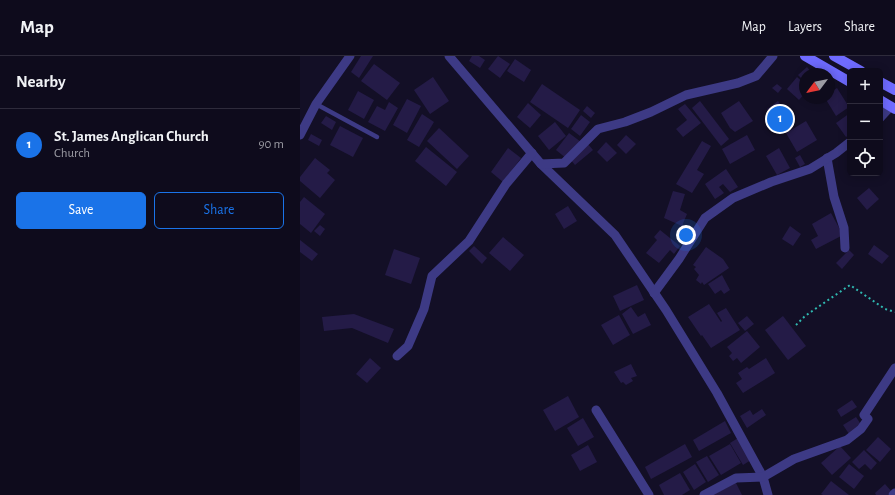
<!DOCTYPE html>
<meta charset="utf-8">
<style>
:root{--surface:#0e0b1c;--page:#171425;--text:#f1f3f6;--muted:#9b9ba3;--line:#2e2b3b;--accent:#1a73e8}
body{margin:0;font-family:"Alegreya Sans",sans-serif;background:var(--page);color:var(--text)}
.controls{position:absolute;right:12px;top:12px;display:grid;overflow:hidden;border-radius:6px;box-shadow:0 2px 10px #0003}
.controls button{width:36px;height:36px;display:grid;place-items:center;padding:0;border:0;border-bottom:1px solid var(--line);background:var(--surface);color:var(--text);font:20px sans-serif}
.compass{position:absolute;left:499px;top:12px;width:36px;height:36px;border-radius:50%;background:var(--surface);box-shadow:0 2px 10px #0003;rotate:238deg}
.you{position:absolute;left:386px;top:179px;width:14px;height:14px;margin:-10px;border:3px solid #fff;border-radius:50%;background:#1a73e8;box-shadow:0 0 0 6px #1a73e833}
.badge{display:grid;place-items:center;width:26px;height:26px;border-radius:50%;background:var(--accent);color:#fff;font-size:13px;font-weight:700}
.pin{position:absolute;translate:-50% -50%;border:2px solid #fff;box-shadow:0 1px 4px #0006}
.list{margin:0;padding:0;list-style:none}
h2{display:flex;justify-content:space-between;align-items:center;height:52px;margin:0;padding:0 16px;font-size:17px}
h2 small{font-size:13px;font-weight:400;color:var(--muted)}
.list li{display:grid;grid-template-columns:26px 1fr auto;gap:12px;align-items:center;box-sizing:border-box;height:72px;padding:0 16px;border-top:1px solid var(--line)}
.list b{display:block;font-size:15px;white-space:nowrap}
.list p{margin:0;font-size:13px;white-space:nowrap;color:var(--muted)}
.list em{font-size:13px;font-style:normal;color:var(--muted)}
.actions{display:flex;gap:8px;padding:12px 16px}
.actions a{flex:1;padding:9px 0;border:1px solid var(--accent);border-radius:6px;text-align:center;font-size:14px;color:var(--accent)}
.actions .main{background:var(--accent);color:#fff}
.icon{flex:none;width:22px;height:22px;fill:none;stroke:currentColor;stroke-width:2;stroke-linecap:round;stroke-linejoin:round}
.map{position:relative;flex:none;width:595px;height:439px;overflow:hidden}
header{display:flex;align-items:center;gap:24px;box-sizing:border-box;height:56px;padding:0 20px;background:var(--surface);border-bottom:1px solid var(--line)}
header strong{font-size:19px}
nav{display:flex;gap:22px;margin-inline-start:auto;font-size:14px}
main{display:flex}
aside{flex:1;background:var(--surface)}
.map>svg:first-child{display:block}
.building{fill:#241b47}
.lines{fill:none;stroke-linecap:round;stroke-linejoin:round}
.path{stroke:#2fb8b0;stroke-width:2;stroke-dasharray:2 3;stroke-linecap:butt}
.service{stroke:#3d3a85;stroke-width:4.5}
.minor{stroke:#3d3a85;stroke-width:9}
.secondary{stroke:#6f6bff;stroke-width:10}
</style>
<header>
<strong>Map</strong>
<nav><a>Map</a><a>Layers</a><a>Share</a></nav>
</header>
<main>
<aside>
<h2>Nearby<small></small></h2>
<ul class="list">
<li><span class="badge">1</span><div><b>St. James Anglican Church</b><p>Church</p></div><em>90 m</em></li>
</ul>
<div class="actions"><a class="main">Save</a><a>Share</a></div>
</aside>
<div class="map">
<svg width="595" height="439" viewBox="0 0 595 439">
<rect width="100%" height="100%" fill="#130f26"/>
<g class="building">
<polygon points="61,0 73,0 59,22 51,16"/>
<polygon points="172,0 179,0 185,4 180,12 169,5"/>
<polygon points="198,0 210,8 200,22 188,13"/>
<polygon points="215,3 231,14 224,26 207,15"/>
<polygon points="74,8 100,27 87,44 61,25"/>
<polygon points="507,11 513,18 505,18 505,26 498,19"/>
<polygon points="133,21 149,45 130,58 114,34"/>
<polygon points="497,21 505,28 505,37 499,44 487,33"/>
<polygon points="242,28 280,54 268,72 230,46"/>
<polygon points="477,28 482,32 478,37 472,32"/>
<polygon points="537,32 549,51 536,60 525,42 529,42 529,37"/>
<polygon points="58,35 74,44 64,63 48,54"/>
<polygon points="107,43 121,50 107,77 93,69"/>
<polygon points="400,45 429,83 421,90 392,52"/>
<polygon points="439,45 453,65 435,76 430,72 421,57"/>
<polygon points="478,45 494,68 483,76 467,53"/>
<polygon points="89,46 98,52 85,75 68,66 77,50 85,54"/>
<polygon points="228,47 241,59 230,72 217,61"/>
<polygon points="385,48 401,67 383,81 376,73 387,64 378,53"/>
<polygon points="287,50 295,57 291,62 283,55"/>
<polygon points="550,57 550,78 546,81 536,67"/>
<polygon points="122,58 134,66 119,91 107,84"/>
<polygon points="281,59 290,66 280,80 271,73"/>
<polygon points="26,60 36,66 32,74 21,67"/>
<polygon points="506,65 517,84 497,96 486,77"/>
<polygon points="255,66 266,80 249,94 238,80"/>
<polygon points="40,70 63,82 53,101 30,89"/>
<polygon points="139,72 169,100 157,113 127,85"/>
<polygon points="269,77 281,86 267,103 256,94"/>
<polygon points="11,78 22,84 19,90 8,84"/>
<polygon points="326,79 336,88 326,98 317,89"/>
<polygon points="447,79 455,94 430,108 422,93"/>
<polygon points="402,85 411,90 397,114 404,118 392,137 376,128"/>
<polygon points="306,86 317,97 307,106 297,96"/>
<polygon points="287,87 293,94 275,109 269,102"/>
<polygon points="126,91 157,116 146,130 115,105"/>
<polygon points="208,92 221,102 203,126 191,116"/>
<polygon points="479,92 490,112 477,119 466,100"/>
<polygon points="500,99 505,108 500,111 495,102"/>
<polygon points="15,102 30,114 27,117 35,124 20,142 0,125 0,121"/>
<polygon points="426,113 438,131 430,136 423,128 419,131 424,137 415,143 405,128"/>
<polygon points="569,132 579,143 567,154 557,142"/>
<polygon points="373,135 385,138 380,154 387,158 382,170 364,162"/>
<polygon points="4,141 25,158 11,177 0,168 0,146"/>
<polygon points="268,150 277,165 264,173 255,158"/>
<polygon points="531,157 543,179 516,193 511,184 518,180 512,168"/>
<polygon points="20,169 25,173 20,180 14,175"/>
<polygon points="490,170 501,178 493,190 482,183"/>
<polygon points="360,174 380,190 374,198 370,194 359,207 346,197 357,184 354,181"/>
<polygon points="203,181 224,199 210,215 189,197"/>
<polygon points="0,184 18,198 12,205 0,196"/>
<polygon points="574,189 589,200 582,208 568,198"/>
<polygon points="174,190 187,202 182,208 169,195"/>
<polygon points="406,191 423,203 429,212 404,229 402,226 401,228 396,224 399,219 394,213 396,211 393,209"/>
<polygon points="94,193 120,202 111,228 85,219"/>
<polygon points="549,194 554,199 542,213 536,207"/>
<polygon points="422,219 430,234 424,238 421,234 415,238 408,228"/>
<polygon points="337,229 344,244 320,255 313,240"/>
<polygon points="409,248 421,266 422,265 417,257 426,252 440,274 411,292 402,279 401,280 388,261"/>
<polygon points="331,251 338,261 345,257 351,269 333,278 322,258"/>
<polygon points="54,258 94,273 88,287 52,272 24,275 22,261"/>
<polygon points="319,259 330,279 313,289 301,269"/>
<polygon points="447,260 454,268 445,275 438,267"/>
<polygon points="483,260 506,290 488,304 465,274"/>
<polygon points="447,275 460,291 441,307 437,302 433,305 429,300 432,297 427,291"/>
<polygon points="70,302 81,312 67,327 56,318"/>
<polygon points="466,302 475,317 443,337 436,327 442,323 438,317 447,311 449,313"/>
<polygon points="331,308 337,320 331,322 333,325 326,329 323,326 321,327 314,316"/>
<polygon points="268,340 279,361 255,375 243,354"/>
<polygon points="552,344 557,351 541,361 537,354"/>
<polygon points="462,353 466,359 447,372 440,360 450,354 453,359"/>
<polygon points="556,361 562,370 549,378 543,369"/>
<polygon points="283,362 294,381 278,390 267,372"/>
<polygon points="425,365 431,377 399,395 393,384"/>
<polygon points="578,381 591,393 580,406 566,394"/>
<polygon points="438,382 451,404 443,409 430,387"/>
<polygon points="385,388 392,401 351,423 345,411"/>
<polygon points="430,388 441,407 421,419 409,400"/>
<polygon points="288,389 297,406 280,415 271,399"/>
<polygon points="540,390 551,402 532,419 521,407"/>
<polygon points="564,394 577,407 571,414 565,408 559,413 552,406"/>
<polygon points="407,400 419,419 408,426 396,406"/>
<polygon points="395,408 406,426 394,434 383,416"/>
<polygon points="549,408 564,420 554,433 539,421"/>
<polygon points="380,417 390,434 382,439 364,439 359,429"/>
<polygon points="531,425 549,439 523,439 521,438"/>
<polygon points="436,427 442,439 412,439"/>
<polygon points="585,428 592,436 588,439 576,439 575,437"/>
</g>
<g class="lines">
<polyline class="path" points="496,269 505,260 550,229 585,253 595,256"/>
<polyline class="service" points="16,48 77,81"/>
<g class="minor">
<polyline points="149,0 241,108 315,179 366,254 417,337 463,421 468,439"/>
<polyline points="580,62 591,50"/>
<polyline points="0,79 16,48 50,0"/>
<polyline points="527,102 534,141 544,172 545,192"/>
<polyline points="241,108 264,107 298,73 325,66 351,56 386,39 438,27 456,20 473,0"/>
<polyline points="354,237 379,203 405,162 433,142 471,126 510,113 536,97 550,86"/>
<polyline points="97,300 108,290 124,253 132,220 169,185 206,128 232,97"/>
<polyline points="296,354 349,439"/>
<polyline points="404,439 436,422 463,421 494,403 547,384 561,373 568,363 564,359 595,312"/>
<polyline points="593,439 595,437"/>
</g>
<g class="secondary">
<polyline points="505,0 550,26"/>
<polyline points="534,0 561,15"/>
<polyline points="580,26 595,34"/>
<polyline points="580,44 595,53"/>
</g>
</g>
</svg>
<div class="controls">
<button>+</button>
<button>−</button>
<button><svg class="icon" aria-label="locate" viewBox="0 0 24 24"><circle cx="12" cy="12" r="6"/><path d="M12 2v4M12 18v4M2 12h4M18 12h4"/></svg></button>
</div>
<svg class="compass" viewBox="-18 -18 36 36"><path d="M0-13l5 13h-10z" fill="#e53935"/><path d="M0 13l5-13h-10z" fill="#9b9ba3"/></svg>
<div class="you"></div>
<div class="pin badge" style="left:480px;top:63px">1</div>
</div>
</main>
